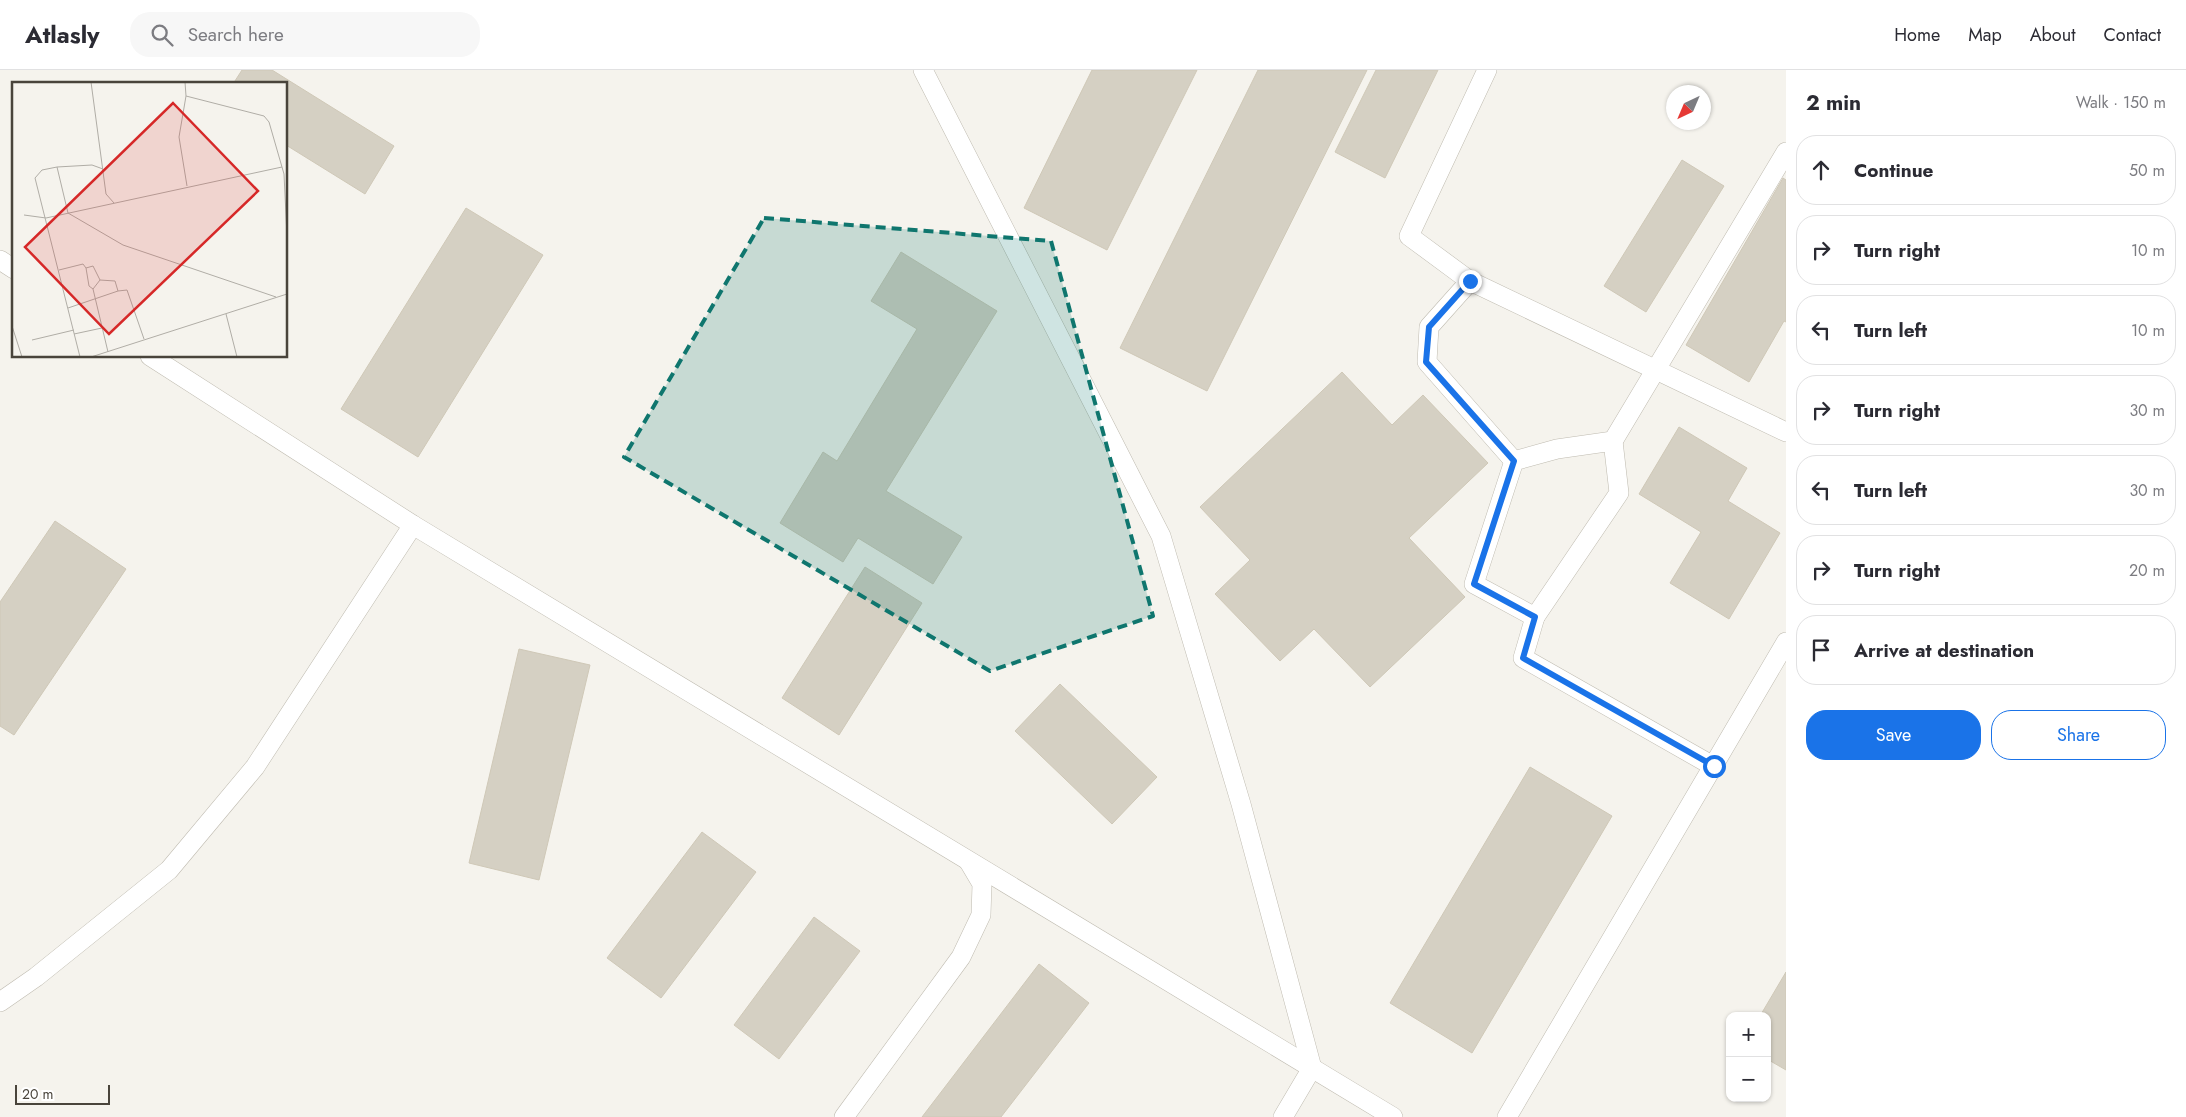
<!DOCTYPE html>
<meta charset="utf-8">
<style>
:root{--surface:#fff;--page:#f7f7f7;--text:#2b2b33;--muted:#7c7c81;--line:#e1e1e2;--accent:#1a73e8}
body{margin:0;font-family:Jost,sans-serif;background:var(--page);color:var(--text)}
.controls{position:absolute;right:15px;bottom:15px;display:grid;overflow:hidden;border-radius:10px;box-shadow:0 1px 4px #0004}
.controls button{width:45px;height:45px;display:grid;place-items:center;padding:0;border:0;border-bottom:1px solid var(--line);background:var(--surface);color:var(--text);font:25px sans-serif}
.compass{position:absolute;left:1666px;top:15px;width:45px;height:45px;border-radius:50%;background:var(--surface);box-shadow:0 1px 4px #0004;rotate:224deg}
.scale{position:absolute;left:15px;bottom:12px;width:95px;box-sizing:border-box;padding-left:5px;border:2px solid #49443b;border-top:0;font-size:14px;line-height:18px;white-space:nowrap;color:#49443b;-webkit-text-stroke:4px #fff;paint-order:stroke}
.stop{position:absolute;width:15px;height:15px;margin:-11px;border:4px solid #1a73e8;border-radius:50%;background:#fff}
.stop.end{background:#1a73e8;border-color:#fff;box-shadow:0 1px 5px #0008}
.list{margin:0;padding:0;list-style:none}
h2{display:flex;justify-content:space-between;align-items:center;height:65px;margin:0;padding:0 20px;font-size:21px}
h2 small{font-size:16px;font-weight:400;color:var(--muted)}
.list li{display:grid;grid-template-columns:32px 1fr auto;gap:15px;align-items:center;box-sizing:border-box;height:70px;margin:0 10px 10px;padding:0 10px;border:1px solid var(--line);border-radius:20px}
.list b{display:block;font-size:19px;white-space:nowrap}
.list em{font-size:16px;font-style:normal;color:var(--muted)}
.actions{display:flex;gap:10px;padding:15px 20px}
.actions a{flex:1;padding:11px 0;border:1px solid var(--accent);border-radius:20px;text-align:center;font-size:18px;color:var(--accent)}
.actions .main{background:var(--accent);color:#fff}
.icon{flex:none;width:28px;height:28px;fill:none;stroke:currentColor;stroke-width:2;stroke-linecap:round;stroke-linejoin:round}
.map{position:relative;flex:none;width:1786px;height:1047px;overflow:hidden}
header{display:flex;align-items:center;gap:30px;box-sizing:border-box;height:70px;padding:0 25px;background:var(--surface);border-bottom:1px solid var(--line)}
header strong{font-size:24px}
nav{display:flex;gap:28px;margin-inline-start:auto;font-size:18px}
.search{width:350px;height:45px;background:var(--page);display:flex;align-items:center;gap:12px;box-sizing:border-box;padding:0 18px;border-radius:20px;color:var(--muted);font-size:19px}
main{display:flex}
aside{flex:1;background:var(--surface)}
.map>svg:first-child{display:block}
.building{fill:#d5d0c3;stroke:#cfc8b7}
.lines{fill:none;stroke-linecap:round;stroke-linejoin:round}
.service-casing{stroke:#bfbbb0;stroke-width:20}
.service{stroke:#fff;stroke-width:19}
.route{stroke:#1a73e8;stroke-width:6}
.marked{fill:#0f766e;fill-opacity:0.2;stroke:#0f766e;stroke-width:4;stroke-dasharray:10 6;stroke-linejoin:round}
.inset-road{fill:none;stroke:#b0ada6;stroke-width:1}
.view{fill:#d62828;fill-opacity:0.15;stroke:#d62828;stroke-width:2.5}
.inset-edge{fill:none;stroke:#49443b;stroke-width:2.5}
</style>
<header>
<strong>Atlasly</strong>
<div class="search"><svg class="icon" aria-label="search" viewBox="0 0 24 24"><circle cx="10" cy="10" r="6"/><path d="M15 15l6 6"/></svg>Search here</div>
<nav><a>Home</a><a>Map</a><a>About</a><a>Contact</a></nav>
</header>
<main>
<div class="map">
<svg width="1786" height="1047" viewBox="0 0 1786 1047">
<rect width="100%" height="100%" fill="#f5f3ed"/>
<g class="building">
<polygon points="242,0 272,0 394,76 365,124 286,75 286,14 233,14"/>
<polygon points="1092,0 1197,0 1107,180 1024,138"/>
<polygon points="1258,0 1367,0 1207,321 1120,278"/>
<polygon points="1376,0 1438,0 1385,108 1335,82"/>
<polygon points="1682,90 1724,116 1646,242 1604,216"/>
<polygon points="1783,108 1786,110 1786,252 1784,251 1749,312 1686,275"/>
<polygon points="466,138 543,185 418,387 341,339"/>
<polygon points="901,182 997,241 886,421 962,467 933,514 858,468 843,492 780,453 823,382 837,391 917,259 871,231"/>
<polygon points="1342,302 1392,355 1423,325 1488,393 1409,468 1465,527 1370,617 1314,559 1280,591 1215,524 1250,490 1200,437"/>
<polygon points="1679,357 1747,398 1728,431 1780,463 1729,549 1670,513 1701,462 1639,424"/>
<polygon points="55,451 126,499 14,665 0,656 0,532"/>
<polygon points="865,497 922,533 839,665 782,628"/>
<polygon points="519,579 590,595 539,810 469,793"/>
<polygon points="1060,614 1157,707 1112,754 1015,661"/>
<polygon points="1530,697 1612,746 1472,983 1390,933"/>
<polygon points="702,762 756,802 661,928 607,888"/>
<polygon points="814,847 860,881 779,989 734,955"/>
<polygon points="1039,894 1089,933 1001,1047 922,1047"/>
<polygon points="1786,902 1786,1000 1767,989 1767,946 1760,946"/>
</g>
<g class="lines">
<g class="service-casing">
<g id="service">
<polyline points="923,0 1161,466 1241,734 1312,998 1283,1047"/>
<polyline points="1487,0 1409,166 1470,211 1429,257 1427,292 1514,391"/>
<polyline points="0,190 14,199"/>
<polyline points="1470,211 1786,362"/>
<polyline points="150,286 413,455 1393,1047"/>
<polygon points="1613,371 1619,423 1535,547 1474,514 1514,391 1557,379"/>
<polyline points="1613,371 1786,82"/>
<polyline points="1535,547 1523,588 1713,696"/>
<polyline points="0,932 36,907 169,800 255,697 413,455"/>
<polyline points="844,1047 961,887 981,845 982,814 969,792"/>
<polyline points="1507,1047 1786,572"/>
</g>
</g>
<use href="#service" class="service"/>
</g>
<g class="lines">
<polyline class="route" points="1470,211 1429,257 1426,292 1514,391 1474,514 1535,547 1523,588 1714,696"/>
</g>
<path class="marked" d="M764 148 1051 171 1153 546 990 601 624 387Z"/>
<g transform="translate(12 12)">
<rect width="275" height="275" fill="#f5f3ed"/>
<path class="inset-road" d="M79 0 94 112 102 121M173 0 174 14 167 55 175 104M174 14 252 34 257 40 272 92 275 154M45 85 30 88 23 96 68 275M91 87 80 83 45 85 56 131 111 163 264 215M12 133 34 136 270 85M47 188 71 182 74 186M88 198 81 207 77 204 74 186 81 184 88 198 103 199 106 209 115 208 132 257M81 207 96 270M56 226 106 209M214 232 225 275M0 244 10 275M62 252 90 246M20 258 62 248M79 275 275 212"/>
<path class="view" d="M161 21 246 109 97 252 13 165Z"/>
<rect width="275" height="275" class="inset-edge"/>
</g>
</svg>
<div class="controls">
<button>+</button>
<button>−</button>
</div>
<svg class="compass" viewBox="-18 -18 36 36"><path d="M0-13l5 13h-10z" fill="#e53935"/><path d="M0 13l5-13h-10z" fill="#7c7c81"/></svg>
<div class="scale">20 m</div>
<div class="stop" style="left:1714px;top:696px"></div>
<div class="stop end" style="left:1470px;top:211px"></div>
</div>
<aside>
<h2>2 min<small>Walk · 150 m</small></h2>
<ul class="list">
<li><svg class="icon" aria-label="ahead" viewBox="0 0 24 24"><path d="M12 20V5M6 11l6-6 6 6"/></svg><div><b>Continue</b></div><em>50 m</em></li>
<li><svg class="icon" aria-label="right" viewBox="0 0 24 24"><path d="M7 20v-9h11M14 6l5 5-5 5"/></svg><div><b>Turn right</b></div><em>10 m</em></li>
<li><svg class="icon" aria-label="left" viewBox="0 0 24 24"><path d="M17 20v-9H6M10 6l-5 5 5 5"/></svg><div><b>Turn left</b></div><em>10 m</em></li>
<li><svg class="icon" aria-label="right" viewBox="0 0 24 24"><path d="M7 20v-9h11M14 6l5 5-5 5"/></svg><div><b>Turn right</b></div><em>30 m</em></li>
<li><svg class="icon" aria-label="left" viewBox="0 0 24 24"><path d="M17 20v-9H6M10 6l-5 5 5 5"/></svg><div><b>Turn left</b></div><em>30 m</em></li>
<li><svg class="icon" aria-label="right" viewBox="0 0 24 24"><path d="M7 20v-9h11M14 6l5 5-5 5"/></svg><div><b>Turn right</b></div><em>20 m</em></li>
<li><svg class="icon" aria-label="arrive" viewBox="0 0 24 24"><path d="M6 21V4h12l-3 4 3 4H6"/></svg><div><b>Arrive at destination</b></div></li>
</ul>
<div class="actions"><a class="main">Save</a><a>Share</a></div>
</aside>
</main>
